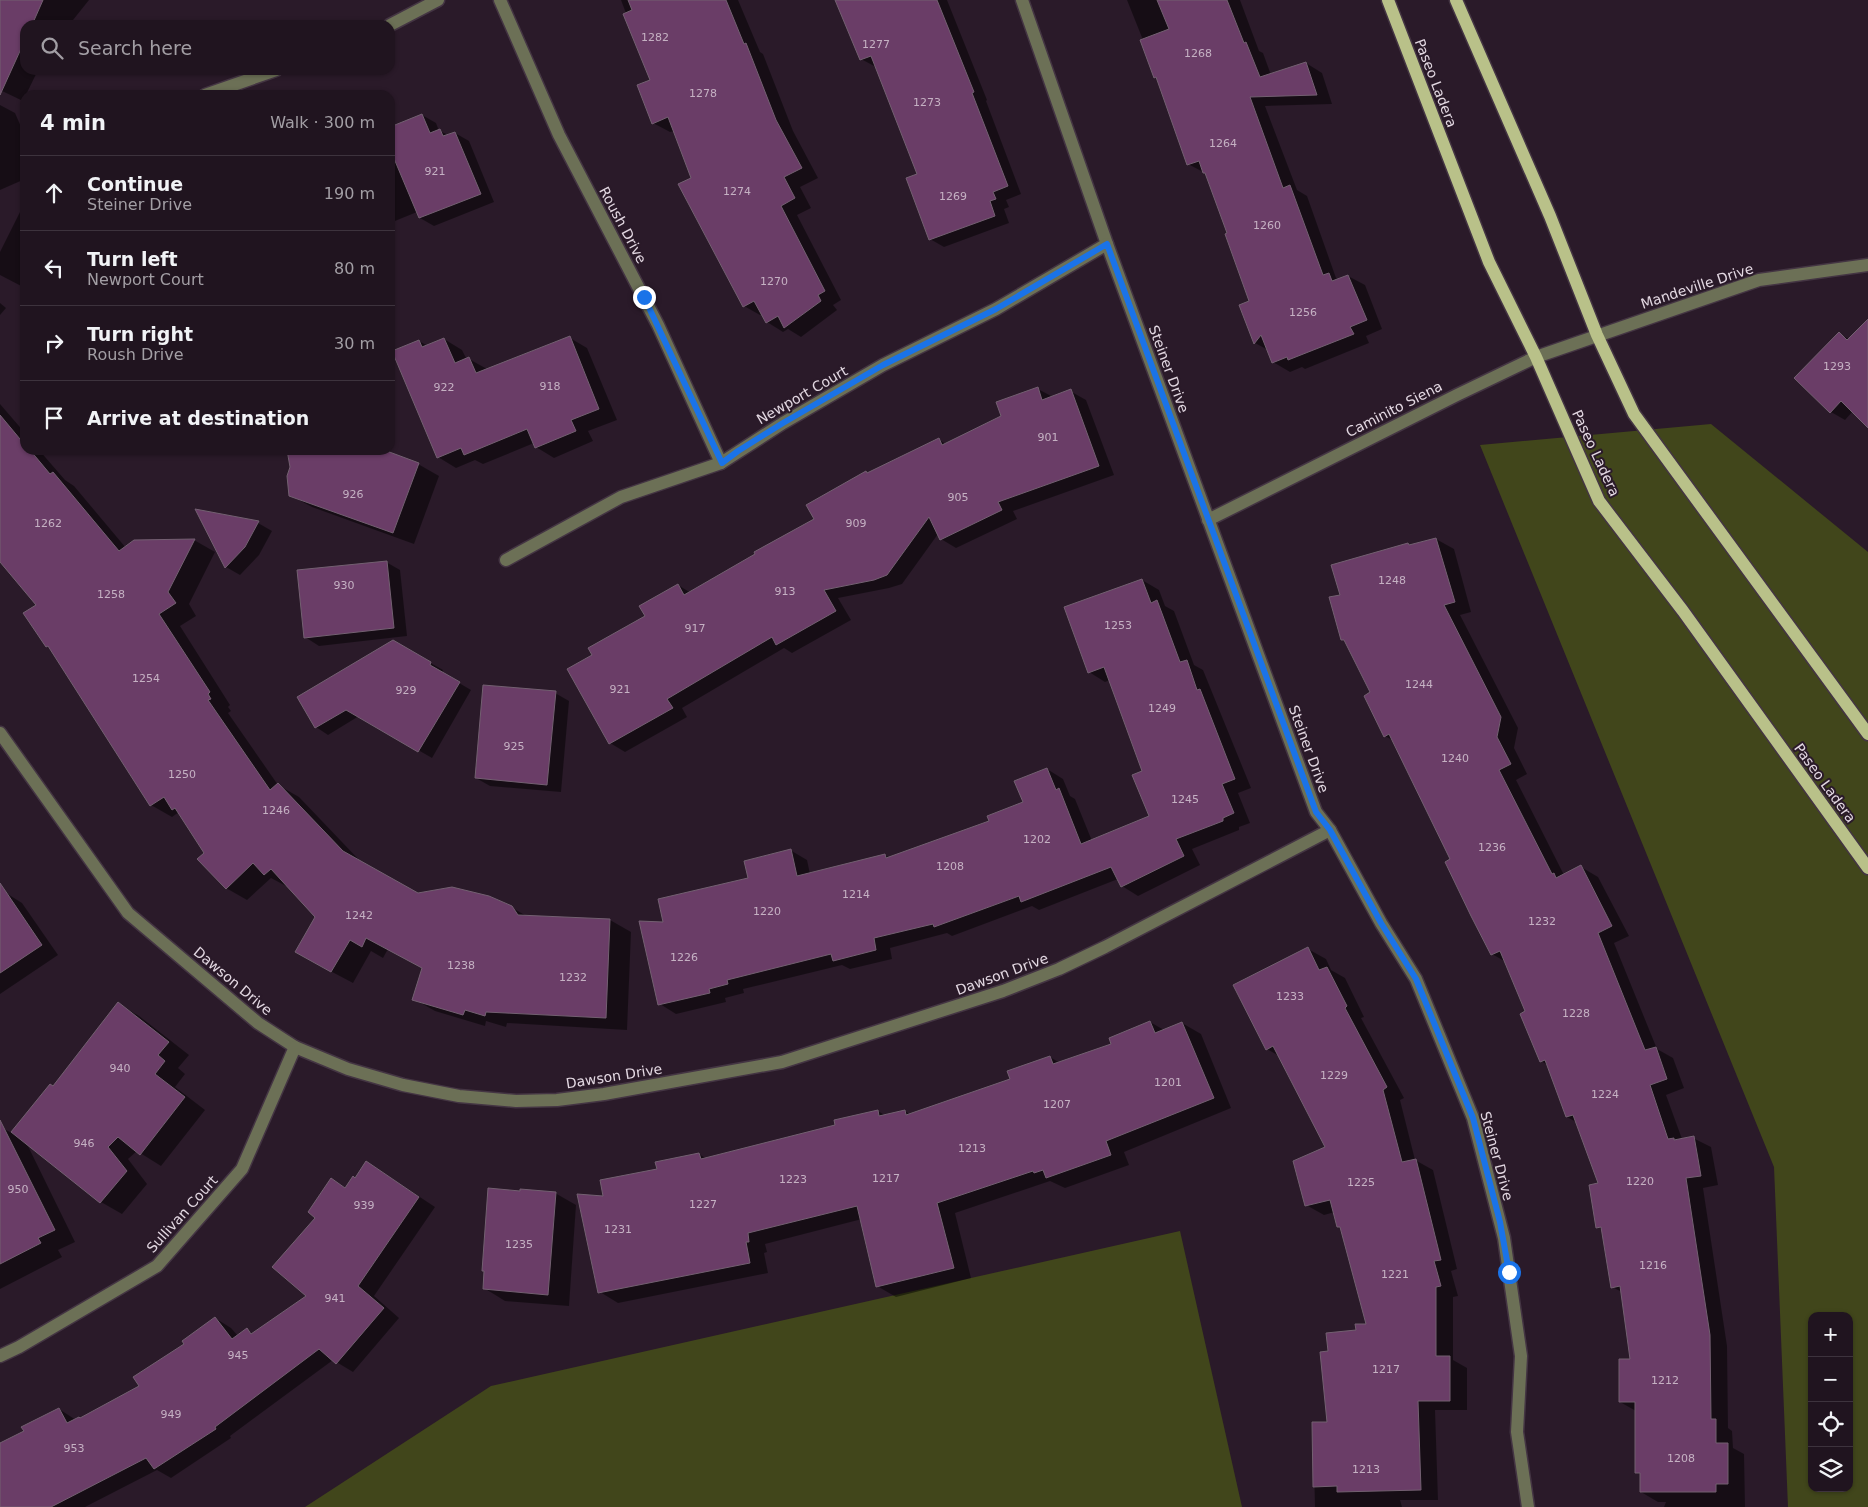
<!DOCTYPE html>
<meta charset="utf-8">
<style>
:root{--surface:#20141f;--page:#281d28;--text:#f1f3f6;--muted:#a29ea4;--line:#3d333d}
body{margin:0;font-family:"DejaVu Sans",sans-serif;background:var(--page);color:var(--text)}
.controls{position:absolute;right:15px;bottom:15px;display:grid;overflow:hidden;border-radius:10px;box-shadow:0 1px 4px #0004}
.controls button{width:45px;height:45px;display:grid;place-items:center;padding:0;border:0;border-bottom:1px solid var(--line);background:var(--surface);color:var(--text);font:25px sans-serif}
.stop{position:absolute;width:15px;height:15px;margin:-11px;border:4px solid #1a73e8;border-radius:50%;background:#fff}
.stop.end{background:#1a73e8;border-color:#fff;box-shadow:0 1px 5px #0008}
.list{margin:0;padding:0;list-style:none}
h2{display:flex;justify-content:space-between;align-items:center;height:65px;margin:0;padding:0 20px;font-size:21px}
h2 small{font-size:16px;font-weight:400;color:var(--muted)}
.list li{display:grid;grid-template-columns:32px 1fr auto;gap:15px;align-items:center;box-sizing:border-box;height:75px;padding:0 20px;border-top:1px solid var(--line)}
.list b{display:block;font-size:19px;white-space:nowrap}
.list p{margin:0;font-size:16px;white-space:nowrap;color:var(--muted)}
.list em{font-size:16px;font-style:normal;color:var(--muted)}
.icon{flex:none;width:28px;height:28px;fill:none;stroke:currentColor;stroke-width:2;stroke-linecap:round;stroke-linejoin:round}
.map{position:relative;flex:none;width:1868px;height:1507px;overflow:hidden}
.search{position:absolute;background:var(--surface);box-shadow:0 1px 4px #0004;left:20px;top:20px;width:375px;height:55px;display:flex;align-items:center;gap:12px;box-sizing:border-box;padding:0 18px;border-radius:15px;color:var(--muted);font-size:19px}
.panel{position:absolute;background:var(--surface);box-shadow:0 1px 4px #0004;left:20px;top:90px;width:375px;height:365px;border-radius:15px}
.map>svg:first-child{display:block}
.green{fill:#41461b;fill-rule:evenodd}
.shadow{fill:#0007}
.building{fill:#6a3d67;stroke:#736071}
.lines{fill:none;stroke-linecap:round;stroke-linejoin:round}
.minor-casing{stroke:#443543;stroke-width:15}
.major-casing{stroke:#443543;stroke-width:15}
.minor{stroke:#6c7056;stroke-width:12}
.major{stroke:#b9c189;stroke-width:12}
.route{stroke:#1a73e8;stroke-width:6}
.labels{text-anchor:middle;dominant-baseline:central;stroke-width:4;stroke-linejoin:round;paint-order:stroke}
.number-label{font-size:11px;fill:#c5b1c3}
.street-label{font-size:14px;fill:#e3d8e2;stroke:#2a1a29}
</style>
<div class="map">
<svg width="1868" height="1507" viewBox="0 0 1868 1507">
<rect width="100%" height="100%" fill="#2a1a29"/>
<g class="green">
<path d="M1711 424 1868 552V1507H1788L1774 1167 1480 445ZM1812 1316H1849V1488H1812Z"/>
<polygon points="1180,1231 1242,1507 305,1507 491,1386"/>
</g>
<g class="shadow">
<polygon points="0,0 89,0 69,25 60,21 58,25 25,25 25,70 38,70 23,101 0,90"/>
<polygon points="621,0 738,0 760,52 763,54 793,131 818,178 800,187 811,208 797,215 841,300 833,305 837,310 801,337 788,329 783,332 767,322 762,314 760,315 744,306 674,131 670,132 653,123 651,80"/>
<polygon points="836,0 947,0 987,100 986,101 1021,194 1006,200 1009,207 1004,209 1009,223 944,247 930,239 919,175 876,67 861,59"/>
<polygon points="1127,0 1240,0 1259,51 1263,53 1271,75 1306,63 1322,73 1332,104 1265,106 1297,190 1307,196 1336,278 1339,280 1348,276 1365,285 1382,329 1366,336 1369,343 1305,369 1302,367 1290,372 1273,362 1268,350 1255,343 1240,306 1250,302 1229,234 1205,173 1188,164 1158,78 1155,77 1143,40"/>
<polygon points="0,105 15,113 25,136 25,179 0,190"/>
<polygon points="422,115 436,123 439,131 449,135 455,133 469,141 494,202 434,226 420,218 417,212 390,223 390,128"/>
<polygon points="25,202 25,288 0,275 0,252"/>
<polygon points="0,303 6,308 0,315"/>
<polygon points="1839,334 1849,339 1868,337 1868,426 1853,411 1845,420 1831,412"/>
<polygon points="570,338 587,348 617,420 588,431 593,441 554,458 536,447 534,443 483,464 475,460 456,468 438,457 419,341 428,346 444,339 462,350 467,360 469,359 487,369"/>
<polygon points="1038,389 1053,397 1070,391 1086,400 1114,475 1013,511 1017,519 956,548 941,539 938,534 902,584 889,588 838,598 851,620 792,653 784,648 682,708 687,717 625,752 610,743 594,656 646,616 678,585 691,593 815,519 866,472 868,474 939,440 946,444 1002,416"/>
<polygon points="0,404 25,433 25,450 39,450 65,480 74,486 126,548 194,540 215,552 189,604 196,616 180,626 230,705 228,707 231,711 228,713 278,785 299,797 363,864 417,894 511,907 528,917 610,920 631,932 627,1030 507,1023 506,1027 486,1021 485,1026 435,1011 414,999 423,968 388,949 383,958 371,951 353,983 317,964 317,917 287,885 286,886 271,878 247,900 226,888 179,812 172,817 151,805 51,649 47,646 38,605 0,561"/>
<polygon points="294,450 381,450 418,464 439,476 414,544 312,507 290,495"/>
<polygon points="197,510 258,523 272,531 259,555 240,575 226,567"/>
<polygon points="1436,539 1454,549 1471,612 1460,615 1518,728 1514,748 1527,774 1516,780 1564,875 1581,867 1598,877 1629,936 1614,943 1657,1049 1673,1058 1684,1088 1666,1095 1682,1139 1693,1138 1711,1147 1718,1185 1703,1188 1727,1346 1728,1428 1732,1431 1733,1448 1744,1454 1745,1507 1664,1507 1666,1502 1658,1502 1641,1492 1642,1475 1637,1472 1636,1411 1620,1402 1632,1360 1622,1292 1612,1287 1603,1230 1598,1227 1599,1184 1576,1122 1567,1117 1549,1066 1541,1061 1526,1012 1506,962 1492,954 1452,860 1394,741 1385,736 1372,693 1346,642 1342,640 1341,596 1408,544 1411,546"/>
<polygon points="386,562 400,570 407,636 319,646 305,637"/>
<polygon points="1142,580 1159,590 1165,606 1174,611 1194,665 1203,670 1251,788 1238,793 1250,823 1239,827 1239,830 1192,849 1200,865 1138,896 1122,886 1118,879 1039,910 1032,906 952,936 947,933 890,948 892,959 850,969 842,965 743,989 744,993 725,998 726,1002 676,1014 660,1004 664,923 750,879 790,850 807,860 810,874 885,855 890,858 990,821 1024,802 1047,769 1063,779 1070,796 1075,799 1092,841 1150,817 1143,772 1110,680 1105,682 1089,672"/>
<polygon points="393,642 443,670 442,673 471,690 432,758 359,716 328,735 316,727"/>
<polygon points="555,693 569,701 561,792 490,786 476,778"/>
<polygon points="6,893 22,903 58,955 0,994 0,897"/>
<polygon points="1308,949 1326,959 1331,970 1345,978 1364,1017 1361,1018 1404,1098 1400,1100 1415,1160 1433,1170 1457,1269 1451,1271 1458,1296 1453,1297 1453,1360 1467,1368 1467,1410 1435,1410 1438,1500 1400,1500 1402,1507 1315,1507 1313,1424 1329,1423 1329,1352 1368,1325 1342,1229 1339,1227 1335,1212 1324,1215 1306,1205 1327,1148 1279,1056 1267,1049"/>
<polygon points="118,1004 139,1016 189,1055 178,1068 185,1074 175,1087 205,1110 161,1166 137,1151 128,1159 147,1184 122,1214 101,1202 26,1142 75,1242 58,1250 62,1257 0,1289 0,1131 4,1129 12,1133 50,1085 54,1087"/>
<polygon points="1150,1022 1164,1030 1182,1023 1201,1034 1231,1108 1124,1152 1129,1165 1065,1188 1050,1181 955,1213 971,1278 896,1297 877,1286 862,1219 765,1244 767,1252 764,1253 768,1273 618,1303 600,1292 605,1198 658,1170 699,1154 707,1159 837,1126 878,1111 886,1116 905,1111 911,1115 1012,1080 1050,1057 1060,1063 1113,1044"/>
<polygon points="382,1172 435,1207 374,1296 399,1318 353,1372 333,1360 230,1436 231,1438 171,1478 157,1470 85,1507 0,1507 0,1445 25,1432 59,1409 76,1420 81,1419 141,1387 215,1318 231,1328 238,1336 247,1330 253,1334 308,1296 317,1217 331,1180 346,1188 355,1179"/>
<polygon points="555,1193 576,1205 569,1306 505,1301 484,1288"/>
</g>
<g class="building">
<polygon points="0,0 43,0 32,25 25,25 25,40 0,95"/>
<polygon points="628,0 726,0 744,44 746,43 776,120 802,168 784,177 795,198 781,206 825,291 818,295 821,301 784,328 778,316 766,323 754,301 743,307 678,184 691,178 668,117 652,124 637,85 650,80 623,14 632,10"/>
<polygon points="835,0 937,0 974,92 972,93 1008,186 993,192 996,199 990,201 995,216 929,240 906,178 917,174 871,56 860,60"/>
<polygon points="1157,0 1227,0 1244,43 1246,42 1260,77 1306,62 1317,95 1250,97 1283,188 1290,185 1323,275 1329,273 1332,281 1348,275 1367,320 1350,327 1354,334 1288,360 1287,357 1272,363 1261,335 1254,344 1239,305 1249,301 1225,234 1227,233 1205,173 1203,173 1199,161 1187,165 1156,77 1154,78 1140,40 1169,29"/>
<polygon points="422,114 430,133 440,129 443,136 455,132 481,194 419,218 390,149 390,127"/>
<polygon points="1868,319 1868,428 1841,401 1830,413 1794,378 1839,332 1847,340"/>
<polygon points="570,336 599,409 571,420 576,431 535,448 527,429 464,455 461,448 437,458 392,351 419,340 422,347 444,338 455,363 469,357 476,373"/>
<polygon points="1038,387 1042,400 1071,389 1099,466 998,502 1002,510 940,540 929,517 887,575 874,580 824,590 836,611 776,645 772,637 667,699 673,708 609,744 567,669 592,655 588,648 645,616 639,606 678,584 684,595 755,554 754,552 814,519 806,505 866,471 867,473 939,438 942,445 1001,416 996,402"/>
<polygon points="0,415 25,445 25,450 30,450 50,474 53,472 119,551 134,540 195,539 168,592 176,603 159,614 210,692 208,694 211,699 208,700 270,790 278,783 343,851 418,893 452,887 489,896 512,906 518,915 610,919 606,1018 486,1012 485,1016 465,1010 463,1015 412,1000 422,968 366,938 362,947 350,940 331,972 295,952 315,917 271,869 264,875 253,863 226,889 197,859 204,853 175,808 172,810 164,797 150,806 48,646 46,647 23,613 36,605 0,562"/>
<polygon points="287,450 384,450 419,463 393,533 289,496 287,476 290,467"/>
<polygon points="195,509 259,521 245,547 225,568"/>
<polygon points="1436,538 1455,602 1444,605 1501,717 1497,737 1511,764 1499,770 1552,874 1554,873 1556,878 1581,865 1612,926 1598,933 1645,1050 1656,1047 1667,1079 1650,1085 1668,1139 1674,1138 1674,1140 1694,1136 1701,1176 1686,1178 1710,1335 1711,1419 1716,1419 1716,1443 1728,1443 1728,1484 1716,1484 1716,1492 1640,1492 1640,1473 1635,1473 1635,1402 1619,1402 1619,1359 1630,1359 1620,1286 1611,1288 1601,1227 1596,1228 1589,1185 1598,1183 1573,1115 1566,1117 1545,1060 1540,1062 1520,1014 1525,1011 1500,951 1491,955 1471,916 1445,862 1450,859 1389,734 1384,737 1364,696 1370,692 1344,640 1341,640 1329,597 1340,595 1331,565 1408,543 1409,545"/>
<polygon points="387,561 394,628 304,638 297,570"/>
<polygon points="1142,579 1151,603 1157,600 1180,662 1187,660 1197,690 1200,689 1235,779 1222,784 1234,813 1223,818 1223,821 1176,839 1184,856 1121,887 1111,867 1021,902 1019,896 934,927 933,924 874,938 876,950 833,961 831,954 727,980 728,984 709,989 710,993 658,1005 639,921 663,922 658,899 748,878 744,861 791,849 797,876 885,854 886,858 989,821 987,816 1023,802 1014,781 1047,768 1056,790 1059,788 1081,844 1149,816 1132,775 1142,771 1104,667 1088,673 1064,607"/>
<polygon points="393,640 431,662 430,665 460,682 418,752 346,710 315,728 297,697"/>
<polygon points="483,685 556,691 547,785 475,778"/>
<polygon points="0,883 42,945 0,973"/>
<polygon points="1308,947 1319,970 1327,967 1347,1006 1345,1008 1387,1087 1383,1090 1402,1162 1416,1159 1441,1260 1434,1261 1441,1286 1436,1287 1436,1356 1450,1356 1450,1401 1418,1401 1421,1490 1337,1492 1337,1486 1313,1487 1312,1422 1327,1422 1320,1352 1328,1351 1326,1333 1356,1330 1355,1324 1366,1324 1340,1227 1337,1227 1330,1200 1305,1206 1293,1161 1325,1147 1273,1046 1266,1050 1233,985"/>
<polygon points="118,1002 169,1042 158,1055 165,1061 155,1074 185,1097 140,1155 118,1137 108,1147 127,1171 100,1203 11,1132 50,1084 53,1086"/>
<polygon points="1150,1021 1155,1033 1182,1022 1214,1098 1106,1141 1111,1155 1046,1178 1043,1170 1034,1173 1033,1171 937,1203 954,1268 876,1287 857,1206 748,1233 749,1242 746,1242 750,1263 598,1293 577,1194 603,1196 600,1180 657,1169 655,1162 699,1153 701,1159 835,1125 834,1120 878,1110 879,1116 905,1110 906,1115 1010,1079 1007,1071 1050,1056 1053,1064 1111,1044 1109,1038"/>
<polygon points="0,1120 55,1230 38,1238 41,1243 0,1264"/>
<polygon points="366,1161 419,1197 358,1286 384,1308 336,1364 319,1349 215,1427 216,1429 154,1469 146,1458 51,1507 0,1507 0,1443 24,1431 21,1427 59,1408 67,1423 79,1417 80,1418 139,1386 133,1377 184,1344 182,1341 215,1317 232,1339 247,1328 251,1334 306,1296 272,1267 315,1218 308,1212 331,1178 345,1188 353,1176 355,1178"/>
<polygon points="488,1188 520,1191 520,1189 556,1192 548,1295 483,1289 484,1271 482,1271"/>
</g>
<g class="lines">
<g class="minor-casing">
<g id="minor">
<polyline points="500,0 559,135 658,325 721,463"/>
<polyline points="1022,0 1107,244 1316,812 1330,830 1381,923 1416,979 1473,1118 1504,1238 1521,1356 1517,1432 1528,1507"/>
<polyline points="390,25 438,0"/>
<polyline points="205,95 276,70"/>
<polyline points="1208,520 1457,395 1536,357 1759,280 1868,265"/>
<polyline points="506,560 621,497 721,463 783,423 883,365 996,309 1107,244"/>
<polyline points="0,733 128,913 258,1023 295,1047 348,1069 403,1085 459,1096 516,1101 557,1100 604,1094 782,1062 1003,991 1059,969 1105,947 1330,830"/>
<polyline points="0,1356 19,1347 157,1266 242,1169 295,1047"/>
</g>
</g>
<g class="major-casing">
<g id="major">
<polyline points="1388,0 1489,262 1536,357 1599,501 1683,611 1868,868"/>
<polyline points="1456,0 1550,216 1597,335 1634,414 1868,734"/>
</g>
</g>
<use href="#minor" class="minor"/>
<use href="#major" class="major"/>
</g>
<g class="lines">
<polyline class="route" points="644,297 722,463 738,451 783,423 883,365 996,309 1107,244 1316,812 1330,830 1381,923 1416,979 1473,1118 1500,1222 1509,1272"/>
</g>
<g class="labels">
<g class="number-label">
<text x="655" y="37">1282</text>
<text x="876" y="44">1277</text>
<text x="1198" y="53">1268</text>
<text x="703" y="93">1278</text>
<text x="927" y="102">1273</text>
<text x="1223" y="143">1264</text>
<text x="435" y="171">921</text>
<text x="737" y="191">1274</text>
<text x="953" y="196">1269</text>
<text x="1267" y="225">1260</text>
<text x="774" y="281">1270</text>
<text x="1303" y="312">1256</text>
<text x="1837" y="366">1293</text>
<text x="550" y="386">918</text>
<text x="444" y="387">922</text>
<text x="1048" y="437">901</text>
<text x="353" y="494">926</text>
<text x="958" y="497">905</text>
<text x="48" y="523">1262</text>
<text x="856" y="523">909</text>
<text x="1392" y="580">1248</text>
<text x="344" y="585">930</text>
<text x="785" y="591">913</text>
<text x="111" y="594">1258</text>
<text x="1118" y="625">1253</text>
<text x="695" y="628">917</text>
<text x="146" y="678">1254</text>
<text x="1419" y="684">1244</text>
<text x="620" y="689">921</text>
<text x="406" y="690">929</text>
<text x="1162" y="708">1249</text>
<text x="514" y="746">925</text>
<text x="1455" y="758">1240</text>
<text x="182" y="774">1250</text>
<text x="1185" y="799">1245</text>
<text x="276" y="810">1246</text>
<text x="1037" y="839">1202</text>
<text x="1492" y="847">1236</text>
<text x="950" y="866">1208</text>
<text x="856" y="894">1214</text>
<text x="767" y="911">1220</text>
<text x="359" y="915">1242</text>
<text x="1542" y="921">1232</text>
<text x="684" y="957">1226</text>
<text x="461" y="965">1238</text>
<text x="573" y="977">1232</text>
<text x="1290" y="996">1233</text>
<text x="1576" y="1013">1228</text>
<text x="120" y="1068">940</text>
<text x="1334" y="1075">1229</text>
<text x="1168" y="1082">1201</text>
<text x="1605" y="1094">1224</text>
<text x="1057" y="1104">1207</text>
<text x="84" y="1143">946</text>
<text x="972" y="1148">1213</text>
<text x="886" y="1178">1217</text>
<text x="793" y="1179">1223</text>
<text x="1640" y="1181">1220</text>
<text x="1361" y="1182">1225</text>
<text x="18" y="1189">950</text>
<text x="703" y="1204">1227</text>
<text x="364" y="1205">939</text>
<text x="618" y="1229">1231</text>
<text x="519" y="1244">1235</text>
<text x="1653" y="1265">1216</text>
<text x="1395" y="1274">1221</text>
<text x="335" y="1298">941</text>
<text x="238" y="1355">945</text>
<text x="1386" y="1369">1217</text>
<text x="1665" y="1380">1212</text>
<text x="171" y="1414">949</text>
<text x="74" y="1448">953</text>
<text x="1681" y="1458">1208</text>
<text x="1366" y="1469">1213</text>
</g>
<g class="street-label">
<text transform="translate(1436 83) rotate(69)">Paseo Ladera</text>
<text transform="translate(623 225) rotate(62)">Roush Drive</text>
<text transform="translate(1697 286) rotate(-18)">Mandeville Drive</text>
<text transform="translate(1169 369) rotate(70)">Steiner Drive</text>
<text transform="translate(802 395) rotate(-30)">Newport Court</text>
<text transform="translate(1394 409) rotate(-27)">Caminito Siena</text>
<text transform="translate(1596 453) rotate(65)">Paseo Ladera</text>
<text transform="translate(1309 749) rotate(70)">Steiner Drive</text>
<text transform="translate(1825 783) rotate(54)">Paseo Ladera</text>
<text transform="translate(1002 974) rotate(-20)">Dawson Drive</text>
<text transform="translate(233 981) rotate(40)">Dawson Drive</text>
<text transform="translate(614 1076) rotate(-9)">Dawson Drive</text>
<text transform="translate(1497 1156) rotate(75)">Steiner Drive</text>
<text transform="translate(182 1214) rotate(-48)">Sullivan Court</text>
</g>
</g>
</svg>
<div class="controls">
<button>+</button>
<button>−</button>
<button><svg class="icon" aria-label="locate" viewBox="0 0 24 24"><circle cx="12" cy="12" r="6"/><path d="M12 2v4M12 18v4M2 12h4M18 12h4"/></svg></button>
<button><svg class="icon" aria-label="layers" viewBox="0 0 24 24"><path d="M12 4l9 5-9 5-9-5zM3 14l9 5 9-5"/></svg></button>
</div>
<div class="stop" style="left:1509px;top:1272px"></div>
<div class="stop end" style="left:644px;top:297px"></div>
<div class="search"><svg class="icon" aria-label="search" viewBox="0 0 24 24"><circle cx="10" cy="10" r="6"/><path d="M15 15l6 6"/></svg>Search here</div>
<section class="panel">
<h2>4 min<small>Walk · 300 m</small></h2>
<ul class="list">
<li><svg class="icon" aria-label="ahead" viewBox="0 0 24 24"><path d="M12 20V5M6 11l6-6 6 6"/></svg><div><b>Continue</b><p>Steiner Drive</p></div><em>190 m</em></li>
<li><svg class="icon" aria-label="left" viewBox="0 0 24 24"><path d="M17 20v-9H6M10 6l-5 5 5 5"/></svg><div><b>Turn left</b><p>Newport Court</p></div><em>80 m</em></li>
<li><svg class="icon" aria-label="right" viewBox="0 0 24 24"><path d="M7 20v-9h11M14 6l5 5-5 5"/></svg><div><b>Turn right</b><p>Roush Drive</p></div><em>30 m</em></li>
<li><svg class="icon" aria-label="arrive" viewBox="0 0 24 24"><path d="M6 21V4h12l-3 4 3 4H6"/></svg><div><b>Arrive at destination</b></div></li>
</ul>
</section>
</div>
